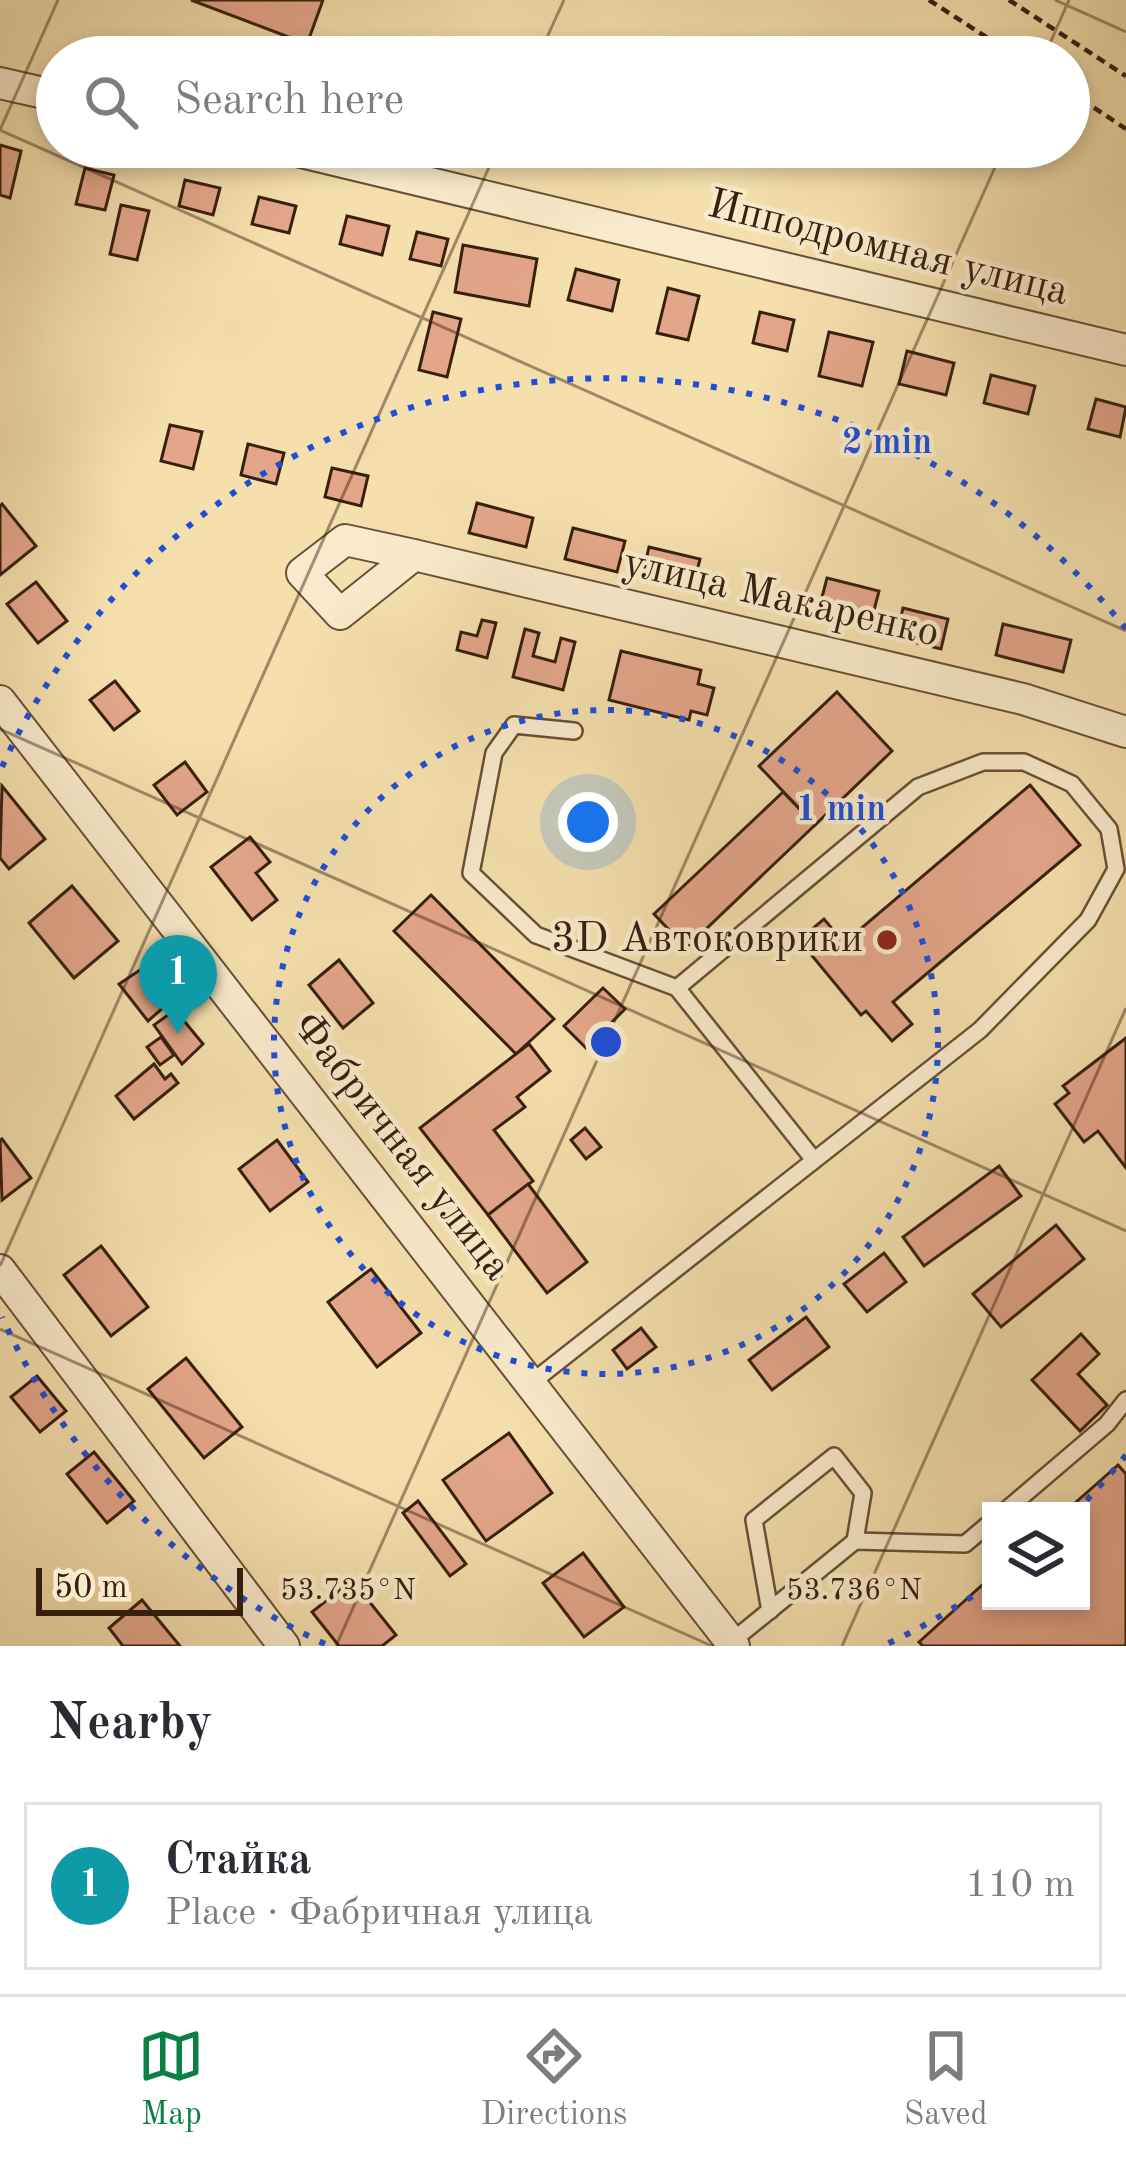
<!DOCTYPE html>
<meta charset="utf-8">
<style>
:root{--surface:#fff;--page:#f7f7f7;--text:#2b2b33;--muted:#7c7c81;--line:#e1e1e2;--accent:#0b8043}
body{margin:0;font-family:"Old Standard TT",serif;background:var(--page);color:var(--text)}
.controls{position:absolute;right:36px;bottom:36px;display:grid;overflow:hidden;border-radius:0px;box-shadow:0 6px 18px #0003}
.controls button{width:108px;height:108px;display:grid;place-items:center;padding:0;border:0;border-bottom:3px solid var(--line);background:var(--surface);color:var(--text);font:60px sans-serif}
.scale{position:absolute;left:36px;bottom:30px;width:207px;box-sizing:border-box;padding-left:12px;border:6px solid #38200f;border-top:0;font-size:33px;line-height:42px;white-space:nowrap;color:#38200f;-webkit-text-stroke:9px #f8eaca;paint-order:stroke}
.you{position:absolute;left:588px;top:822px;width:42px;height:42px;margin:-30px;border:9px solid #fff;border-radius:50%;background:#1a73e8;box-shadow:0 0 0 18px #1a73e833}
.badge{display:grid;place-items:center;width:78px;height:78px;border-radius:50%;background:var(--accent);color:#fff;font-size:39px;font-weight:700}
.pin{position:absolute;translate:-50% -99px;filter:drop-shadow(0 3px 6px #0008)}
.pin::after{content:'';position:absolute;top:63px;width:42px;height:36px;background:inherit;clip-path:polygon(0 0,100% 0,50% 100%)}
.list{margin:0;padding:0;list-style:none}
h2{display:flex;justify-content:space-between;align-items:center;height:156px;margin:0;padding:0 48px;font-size:51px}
h2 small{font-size:39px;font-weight:400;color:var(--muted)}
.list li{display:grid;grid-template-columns:78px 1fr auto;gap:36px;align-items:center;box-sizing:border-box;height:168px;margin:0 24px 24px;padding:0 24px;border:3px solid var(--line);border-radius:0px}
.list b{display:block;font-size:45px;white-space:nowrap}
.list p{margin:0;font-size:39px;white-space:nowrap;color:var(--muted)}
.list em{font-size:39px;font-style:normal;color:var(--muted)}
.icon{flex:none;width:66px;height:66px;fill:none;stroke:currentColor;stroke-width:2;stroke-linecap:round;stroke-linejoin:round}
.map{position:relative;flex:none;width:1126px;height:1646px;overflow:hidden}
.search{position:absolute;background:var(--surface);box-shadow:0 6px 18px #0003;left:36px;right:36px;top:36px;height:132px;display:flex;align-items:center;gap:30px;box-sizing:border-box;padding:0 42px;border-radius:66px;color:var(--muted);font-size:45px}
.sheet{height:348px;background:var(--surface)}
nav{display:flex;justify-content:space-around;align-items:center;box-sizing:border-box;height:168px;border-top:3px solid var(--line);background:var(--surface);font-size:33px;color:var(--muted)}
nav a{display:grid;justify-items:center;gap:6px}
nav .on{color:var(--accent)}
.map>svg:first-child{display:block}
.building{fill:#e3a68a;stroke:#38200f;stroke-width:3}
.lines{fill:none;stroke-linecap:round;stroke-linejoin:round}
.service-casing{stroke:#675036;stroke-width:20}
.minor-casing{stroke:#675036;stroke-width:34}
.path{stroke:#38200f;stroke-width:4.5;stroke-dasharray:9 6;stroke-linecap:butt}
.service{stroke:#f8eaca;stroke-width:15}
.minor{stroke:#f8eaca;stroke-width:30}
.ticks{fill:none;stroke:#38200f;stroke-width:3;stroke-opacity:0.45}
.ring{fill:none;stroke:#1d4ed8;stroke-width:6;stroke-dasharray:6 12}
.poi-dot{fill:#8f2418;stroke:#f8eaca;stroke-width:4.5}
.labels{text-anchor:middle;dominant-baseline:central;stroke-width:9;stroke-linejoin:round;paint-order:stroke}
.street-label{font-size:42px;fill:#38200f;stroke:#f8eaca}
.poi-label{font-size:42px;fill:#38200f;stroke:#f8eaca;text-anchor:end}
.ticks-label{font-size:30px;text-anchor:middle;fill:#38200f;stroke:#f8eaca;stroke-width:9;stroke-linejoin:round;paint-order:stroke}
.centre{fill:#1d4ed8;stroke:#f8eaca;stroke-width:6}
.ring-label{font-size:36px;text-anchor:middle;font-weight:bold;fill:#1d4ed8;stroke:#f8eaca;stroke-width:9;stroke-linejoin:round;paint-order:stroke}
</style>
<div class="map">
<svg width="1126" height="1646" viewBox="0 0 1126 1646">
<rect width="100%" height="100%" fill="#f4dfad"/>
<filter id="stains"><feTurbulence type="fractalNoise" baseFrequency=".00167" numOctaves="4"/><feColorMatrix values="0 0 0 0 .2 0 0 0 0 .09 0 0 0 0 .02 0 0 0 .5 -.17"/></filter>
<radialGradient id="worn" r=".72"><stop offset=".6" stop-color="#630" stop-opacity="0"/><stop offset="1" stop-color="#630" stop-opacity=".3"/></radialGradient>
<g class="building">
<polygon points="191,0 323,0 307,44"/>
<polygon points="0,145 21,151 10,198 0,195"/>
<polygon points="85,168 114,175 105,210 76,204"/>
<polygon points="185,180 220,188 213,215 179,206"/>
<polygon points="259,197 296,206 289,233 252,224"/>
<polygon points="121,205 149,211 137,260 110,254"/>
<polygon points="347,216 389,226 382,255 340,244"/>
<polygon points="417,232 448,239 441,266 410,259"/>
<polygon points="463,245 537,259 529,306 455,292"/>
<polygon points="576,269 619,280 612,311 568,300"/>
<polygon points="668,288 699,296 688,340 657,333"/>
<polygon points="433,312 461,319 447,377 419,370"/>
<polygon points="760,312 794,320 787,351 753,343"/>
<polygon points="829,332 873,342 862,386 819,376"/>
<polygon points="907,351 954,363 946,395 899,384"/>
<polygon points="991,375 1035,386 1028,414 984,403"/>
<polygon points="1096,399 1126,407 1120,437 1088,429"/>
<polygon points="170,425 202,432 193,469 161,461"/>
<polygon points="248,444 284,453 276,484 241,475"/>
<polygon points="332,468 368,476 361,506 325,497"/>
<polygon points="477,503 533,518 526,547 469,533"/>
<polygon points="2,504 36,546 0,575 0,506"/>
<polygon points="573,528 625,541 617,572 565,559"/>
<polygon points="649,547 700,559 692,590 642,577"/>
<polygon points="827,578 879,591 872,618 820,605"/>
<polygon points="36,582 67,621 38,643 7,604"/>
<polygon points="903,608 948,619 941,649 896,638"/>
<polygon points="482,620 496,623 487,658 457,650 461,632 477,636"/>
<polygon points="1003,624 1071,640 1063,672 996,655"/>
<polygon points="525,629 539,633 533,656 555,662 561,638 575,642 563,690 513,677"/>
<polygon points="621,651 701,670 698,684 714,688 707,715 691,711 689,720 609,700"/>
<polygon points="115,681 139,711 114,730 90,700"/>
<polygon points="837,692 892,751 815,825 759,766"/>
<polygon points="185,762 207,792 177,815 154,785"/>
<polygon points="1030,785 1080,845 893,1002 912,1024 892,1041 866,1011 861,1015 799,940 824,919 844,943"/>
<polygon points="2,786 45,839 9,869 0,858"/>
<polygon points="783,792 815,825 686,948 654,914"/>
<polygon points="250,837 270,862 256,873 277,900 252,920 211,867"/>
<polygon points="72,886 118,941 74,978 29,923"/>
<polygon points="431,895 554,1019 516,1054 394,931"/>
<polygon points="339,960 373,1003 343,1028 309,985"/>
<polygon points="146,966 172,1000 148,1021 119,984"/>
<polygon points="603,988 625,1009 586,1048 564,1026"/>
<polygon points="175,1010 203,1044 182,1064 154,1025"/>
<polygon points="161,1037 174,1055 160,1065 147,1047"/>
<polygon points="1126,1038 1126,1168 1098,1131 1084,1142 1055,1104 1069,1093 1063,1086"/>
<polygon points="529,1044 550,1071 517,1097 525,1107 494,1130 533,1181 488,1215 420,1128"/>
<polygon points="154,1064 165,1079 171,1074 178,1083 134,1119 116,1096"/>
<polygon points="585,1128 601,1147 586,1159 571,1140"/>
<polygon points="2,1139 31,1178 2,1200 0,1140"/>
<polygon points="277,1140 308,1182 270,1211 239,1169"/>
<polygon points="999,1166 1021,1196 924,1266 903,1237"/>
<polygon points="528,1184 587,1262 547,1293 488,1215"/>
<polygon points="1056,1225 1084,1259 1001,1327 973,1294"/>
<polygon points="101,1246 148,1307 111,1336 64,1275"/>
<polygon points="884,1253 906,1282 867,1312 844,1284"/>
<polygon points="371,1269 421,1333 377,1367 328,1302"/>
<polygon points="806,1317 829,1347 772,1390 749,1360"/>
<polygon points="641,1328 656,1347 627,1369 613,1350"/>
<polygon points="1081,1334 1099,1354 1078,1374 1107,1405 1080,1431 1032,1380"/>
<polygon points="186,1358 242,1427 204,1458 148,1389"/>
<polygon points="37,1376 66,1411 40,1432 11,1397"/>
<polygon points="509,1433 552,1493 486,1541 443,1480"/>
<polygon points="94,1452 134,1501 107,1523 67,1474"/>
<polygon points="1118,1465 1126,1474 1126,1646 923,1646 919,1642 991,1577 991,1601 1081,1601 1081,1511 1066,1511"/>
<polygon points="418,1501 466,1564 450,1576 403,1513"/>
<polygon points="583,1553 624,1607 584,1637 543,1583"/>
<polygon points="352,1580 396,1635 382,1646 339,1646 312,1612"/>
<polygon points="142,1600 180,1646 123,1646 109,1628"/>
</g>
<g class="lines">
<g class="service-casing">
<g id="service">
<polyline points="574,731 514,725 494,753 471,873 536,935 677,988 814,1160"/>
<polyline points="531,1383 980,1030 1088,920 1116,869 1109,829 1072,784 1024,762 983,762 918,787 677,988"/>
<polyline points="1005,1511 1107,1424 1126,1400"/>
<polyline points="770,1611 754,1520 834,1456 863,1493 855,1541"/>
<polyline points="731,1642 855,1541 965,1544 991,1522"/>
</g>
</g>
<g class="minor-casing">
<g id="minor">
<polyline points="0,83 57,96"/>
<polyline points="280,147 1126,350"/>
<polyline points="414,555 340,614 302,573 345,540 414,555 1023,699 1126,732"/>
<polyline points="0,701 734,1646"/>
<polyline points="0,1270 284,1646"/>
</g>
</g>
<g class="path">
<polyline points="929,0 1017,57"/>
<polyline points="1009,0 1126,76"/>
<polyline points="1069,91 1126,129"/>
</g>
<use href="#service" class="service"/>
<use href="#minor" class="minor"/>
</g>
<path class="ticks" d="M1055 0 1126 32M538 57 564 0M1044 57 1069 0M0 130 1126 631M0 130 58 0M0 729 1126 1231M0 1266 498 147M0 1329 712 1646M336 1646 1004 147M842 1646 1126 1008"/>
<g class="ring">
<circle cx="606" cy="1042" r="332"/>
<path d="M1126 1455A664 664 0 0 1 1080 1507M987 1586A664 664 0 0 1 887 1644M325 1644A664 664 0 0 1 2 1317M2 767A664 664 0 0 1 1126 629"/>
</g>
<circle class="poi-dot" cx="887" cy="940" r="12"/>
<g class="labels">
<g class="street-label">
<text transform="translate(888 249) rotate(14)">Ипподромная улица</text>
<text transform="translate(781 599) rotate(13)">улица Макаренко</text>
<text transform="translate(401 1147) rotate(52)">Фабричная улица</text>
</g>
<g class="poi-label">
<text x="863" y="940">3D Автоковрики</text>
</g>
</g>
<g class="ticks-label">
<text x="348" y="1599">53.735°N</text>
<text x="854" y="1599">53.736°N</text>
</g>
<circle cx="606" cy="1042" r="18" class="centre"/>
<g class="ring-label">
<text x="887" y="453">2 min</text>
<text x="841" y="820">1 min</text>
</g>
<rect width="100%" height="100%" filter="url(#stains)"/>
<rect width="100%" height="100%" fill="url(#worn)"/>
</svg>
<div class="controls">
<button><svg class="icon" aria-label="layers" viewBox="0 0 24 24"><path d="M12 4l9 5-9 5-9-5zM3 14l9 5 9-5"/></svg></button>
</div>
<div class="scale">50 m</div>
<div class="you"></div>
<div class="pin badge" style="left:178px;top:1034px;background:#0f9aa8">1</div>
<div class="search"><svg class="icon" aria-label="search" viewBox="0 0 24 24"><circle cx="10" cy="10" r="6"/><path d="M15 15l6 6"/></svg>Search here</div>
</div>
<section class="sheet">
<h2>Nearby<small></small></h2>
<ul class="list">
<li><span class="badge" style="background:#0f9aa8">1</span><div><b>Стайка</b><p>Place · Фабричная улица</p></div><em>110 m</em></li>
</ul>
</section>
<nav>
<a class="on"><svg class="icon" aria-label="map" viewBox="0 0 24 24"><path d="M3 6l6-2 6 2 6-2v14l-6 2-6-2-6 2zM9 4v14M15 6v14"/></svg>Map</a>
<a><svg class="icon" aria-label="directions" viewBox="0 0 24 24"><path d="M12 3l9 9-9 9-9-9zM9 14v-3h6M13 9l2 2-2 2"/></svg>Directions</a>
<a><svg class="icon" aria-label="saved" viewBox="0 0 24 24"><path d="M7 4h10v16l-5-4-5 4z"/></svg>Saved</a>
</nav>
